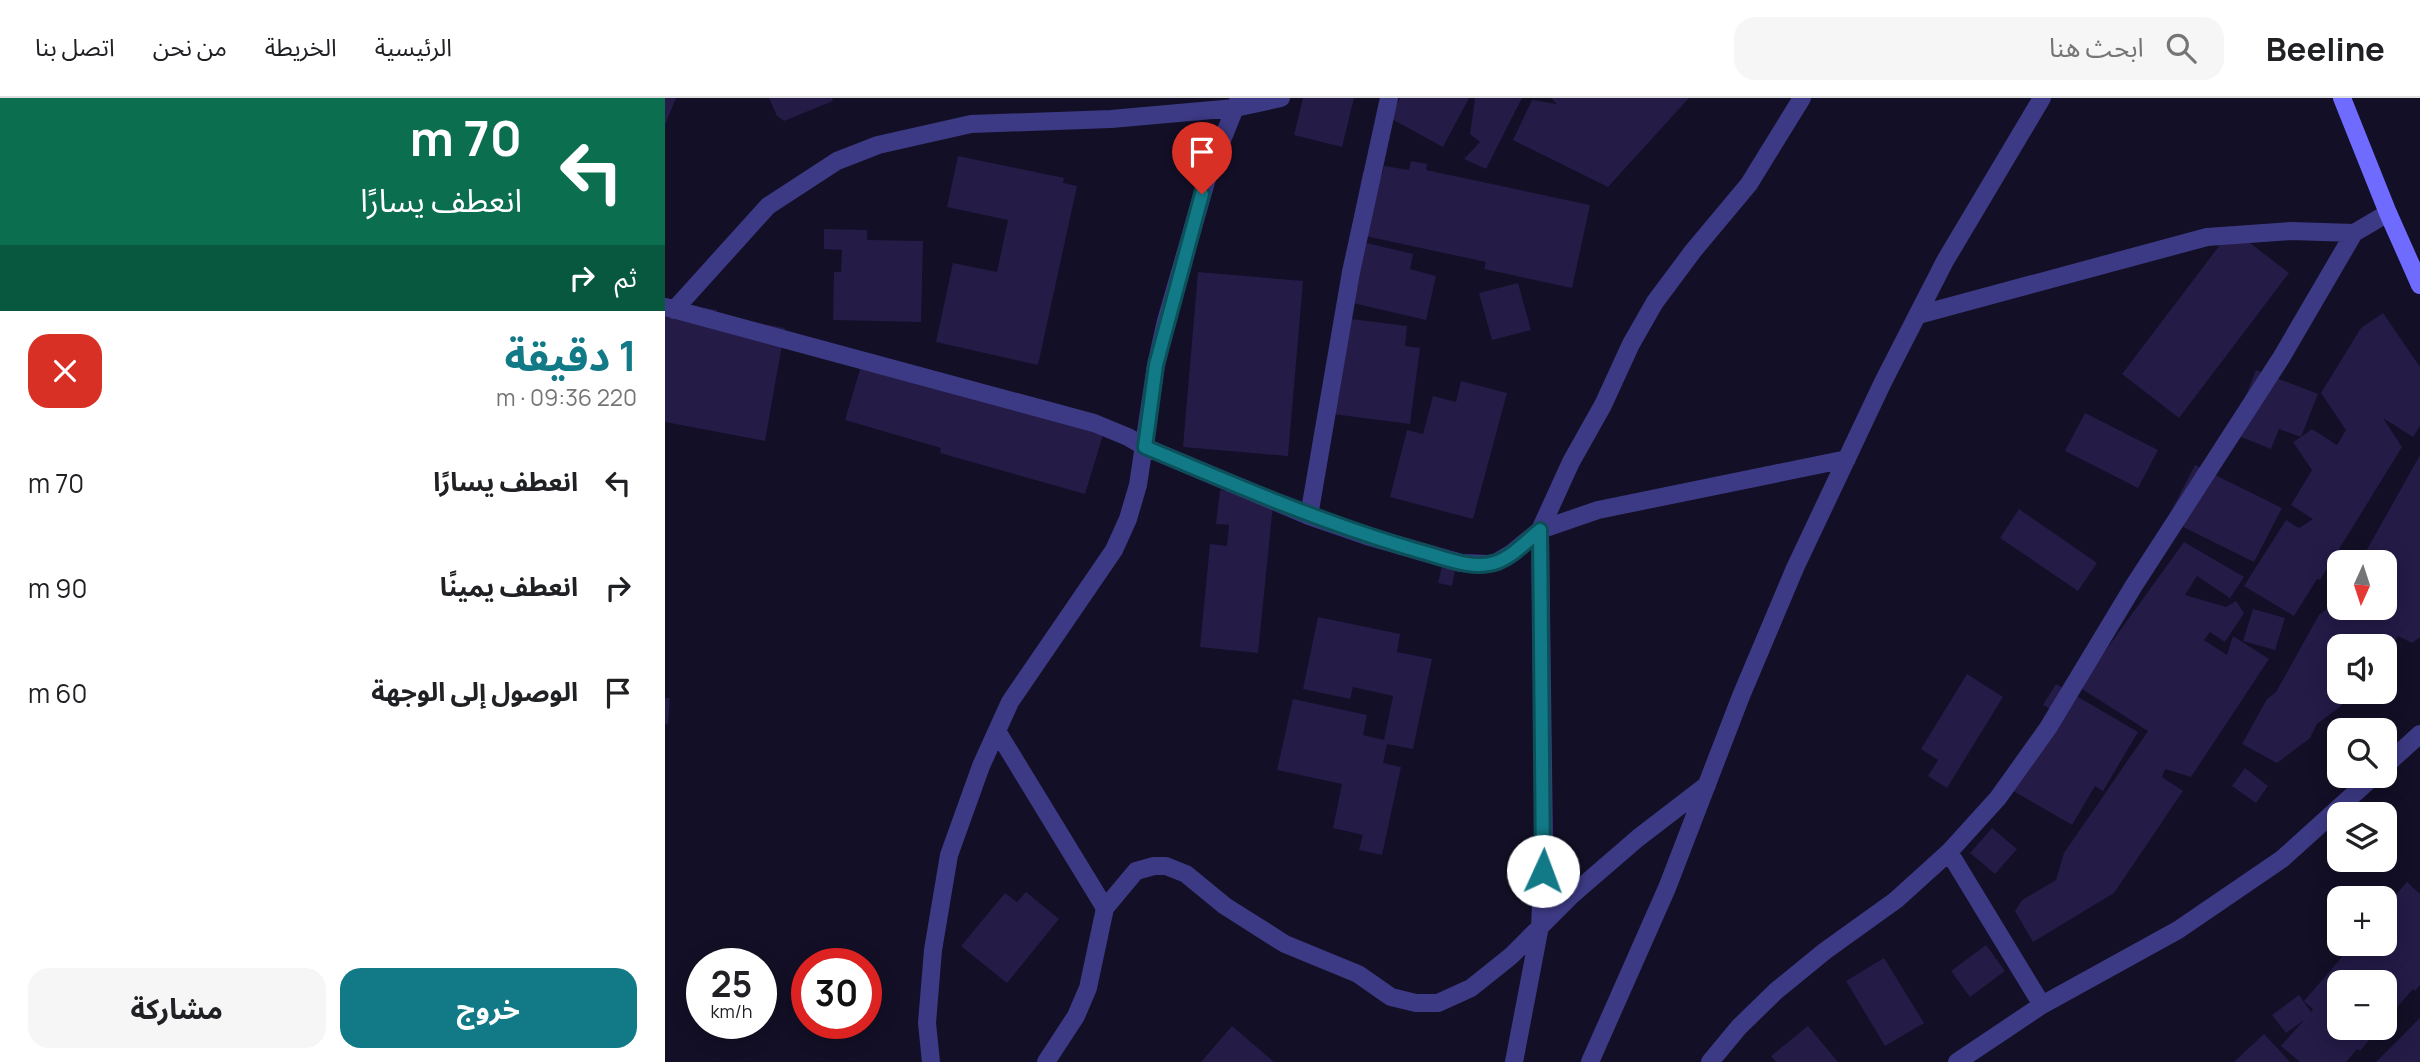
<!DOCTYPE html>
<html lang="ar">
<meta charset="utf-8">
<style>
:root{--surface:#fff;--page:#f6f6f6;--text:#202124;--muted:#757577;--line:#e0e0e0;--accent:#127987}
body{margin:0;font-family:Manrope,"Noto Sans Arabic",sans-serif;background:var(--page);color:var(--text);direction:rtl;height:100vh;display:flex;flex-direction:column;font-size:26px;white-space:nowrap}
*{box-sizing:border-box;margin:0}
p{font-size:23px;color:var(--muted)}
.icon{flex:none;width:38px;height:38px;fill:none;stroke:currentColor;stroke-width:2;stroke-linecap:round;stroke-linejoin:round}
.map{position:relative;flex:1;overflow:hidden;direction:ltr}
.panel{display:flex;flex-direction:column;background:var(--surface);width:665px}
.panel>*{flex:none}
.hud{background:#0b6e4f;color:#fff;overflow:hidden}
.needle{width:46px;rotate:183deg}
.controls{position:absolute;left:1662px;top:452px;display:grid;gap:14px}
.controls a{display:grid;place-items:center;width:70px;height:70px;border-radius:14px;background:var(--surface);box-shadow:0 4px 18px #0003;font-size:35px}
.speed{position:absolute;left:21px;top:850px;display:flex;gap:14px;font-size:35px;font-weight:700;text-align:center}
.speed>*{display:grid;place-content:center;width:91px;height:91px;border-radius:50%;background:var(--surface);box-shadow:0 4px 18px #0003;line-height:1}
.speed small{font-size:18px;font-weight:400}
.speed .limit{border:10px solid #d22;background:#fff;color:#111}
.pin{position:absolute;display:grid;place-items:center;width:60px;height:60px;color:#fff;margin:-72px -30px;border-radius:50% 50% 50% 0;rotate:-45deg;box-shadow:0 0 7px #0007}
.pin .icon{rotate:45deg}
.me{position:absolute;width:77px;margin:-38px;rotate:2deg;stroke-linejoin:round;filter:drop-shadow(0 0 5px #0008)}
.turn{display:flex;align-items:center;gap:24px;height:147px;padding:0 28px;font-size:32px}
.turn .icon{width:91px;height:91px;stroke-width:2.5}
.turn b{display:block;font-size:49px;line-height:60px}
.then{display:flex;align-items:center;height:66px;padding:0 28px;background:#0003;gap:14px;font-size:26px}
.round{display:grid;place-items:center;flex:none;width:74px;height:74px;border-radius:21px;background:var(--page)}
.summary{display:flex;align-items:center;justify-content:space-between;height:119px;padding:0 28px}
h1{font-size:42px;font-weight:700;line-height:52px;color:var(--accent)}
.button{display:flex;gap:14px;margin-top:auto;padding:14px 28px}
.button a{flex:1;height:80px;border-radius:21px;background:var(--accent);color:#fff;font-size:28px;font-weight:700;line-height:80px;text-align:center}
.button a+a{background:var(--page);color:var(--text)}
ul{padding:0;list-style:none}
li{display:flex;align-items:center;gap:21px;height:105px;padding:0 28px}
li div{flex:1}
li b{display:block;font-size:26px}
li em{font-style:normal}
header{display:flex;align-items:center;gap:42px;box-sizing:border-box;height:98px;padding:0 35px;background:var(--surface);border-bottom:2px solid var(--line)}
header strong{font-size:33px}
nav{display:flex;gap:38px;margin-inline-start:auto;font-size:24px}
.search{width:490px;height:63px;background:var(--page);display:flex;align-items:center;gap:18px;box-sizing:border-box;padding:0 24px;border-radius:21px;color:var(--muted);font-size:26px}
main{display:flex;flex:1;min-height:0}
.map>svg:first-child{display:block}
</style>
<header>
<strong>Beeline</strong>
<div class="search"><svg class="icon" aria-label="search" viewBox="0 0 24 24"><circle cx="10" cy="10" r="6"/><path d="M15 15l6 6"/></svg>ابحث هنا</div>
<nav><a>الرئيسية</a><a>الخريطة</a><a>من نحن</a><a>اتصل بنا</a></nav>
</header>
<main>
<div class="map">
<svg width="1755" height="964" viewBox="0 0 1755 964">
<rect width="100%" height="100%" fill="#130f26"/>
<!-- building -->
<path fill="#241b47" d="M0,0H11L0,27Z
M104,0H167L168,3L119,23L112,18Z
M638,0H689L677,49L629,37Z
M735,0H804L778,49L725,20Z
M810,0H857L821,71L799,61L815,44L805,36Z
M886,0H1024L943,89L848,42L867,2L892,6Z
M293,58L399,80L398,85L412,88L373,267L271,244L288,165L332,174L343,122L282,109Z
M746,63L762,66L761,72L925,107L907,190L819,171L821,164L686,135L698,73L717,77L719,68L744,72Z
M159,131L202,132V142L258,143L256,224L168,222L169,174H176L177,152L159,151Z
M1567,131L1624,175L1514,320L1457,276Z
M689,142L748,156L745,171L771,178L761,222L675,202Z
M533,174L638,183L623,358L518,349Z
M853,185L866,232L827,242L814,195Z
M0,203L52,212L51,217L120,230L100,343L0,324Z
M1718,215L1755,269V328L1748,339L1718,320L1737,349L1655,482L1652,481L1629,518L1579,488L1621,422L1634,430L1648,421L1626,407L1647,372L1628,344L1636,339L1614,331L1606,351L1566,335L1591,272L1653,296L1636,339L1647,331L1672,347L1681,332L1656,295L1696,230Z
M670,219L742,228L740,248L755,250L745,326L660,315Z
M199,258L441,327L420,396L275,355L276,350L180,322Z
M796,283L842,295L808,421L725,399L742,332L758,336L768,298L791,304Z
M1420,315L1493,352L1473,390L1400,353Z
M1755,357V539L1747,545L1733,538L1720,560V548H1675V593H1686L1676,608L1652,626L1645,640L1612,665L1577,646L1602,601L1611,594L1654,517L1675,501V509H1720V464H1695Z
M1530,367L1617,410L1589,464L1502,421Z
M555,392L609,397L593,555L535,549L545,446L562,448L564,427L551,426Z
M1354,411L1432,465L1413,493L1335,440Z
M1519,444L1579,479L1565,500L1532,478L1520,497L1561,509L1571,503L1579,515L1560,544L1545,534L1539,542L1562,557L1568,538L1604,561L1526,679L1500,671L1497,679L1518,693L1449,795L1368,844L1350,813L1357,802L1391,782L1399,755L1483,633L1414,589Z
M778,464L791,467L787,488L773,485Z
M1588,511L1620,520L1610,552L1578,543Z
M653,519L735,536L732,554L767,561L748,651L722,646L718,665L736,669L717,757L694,752L698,737L668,730L677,686L612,672L628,601L702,617L698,637L719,642L728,598L688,589L685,601L638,591Z
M1302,576L1338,599L1282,690L1263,678L1273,662L1256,651Z
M1391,586L1473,634L1438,693L1430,688L1407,727L1340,688L1385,611L1378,607Z
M0,600H5L3,627L0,626Z
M1580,670L1603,688L1591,705L1567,688Z
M1327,730L1352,751L1330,776L1305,755Z
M1742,784L1755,796V887L1750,893L1748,891L1720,923V884H1675V929H1715L1695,953L1692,951L1681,964H1635L1616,948L1639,922L1621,935L1607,917L1634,897L1646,914L1648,911L1639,903L1689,845H1720V809Z
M361,794L394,821L342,885L296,848L340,795L352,804Z
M1321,847L1340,873L1305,899L1286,873Z
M1219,860L1259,925L1220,948L1181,883Z
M1755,920V964H1711Z
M567,928L609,964H536Z
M1143,928L1173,964H1111L1106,958Z
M1599,936L1625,964H1569Z"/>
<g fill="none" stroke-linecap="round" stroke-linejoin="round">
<!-- street -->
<path stroke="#3d3a85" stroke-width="18" d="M0,209L429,325L463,339L480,349L644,418L702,438L796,465L823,466L832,464L847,455L875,432L933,412L1182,361
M9,212L103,108L172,63L213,47L306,26L446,21L570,10L574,1
M1253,217L1542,139L1626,133L1689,135L1723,115
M644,418L686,174L724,0
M332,633L440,810
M1720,668L1755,636
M1284,754L1377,907
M266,964L262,925L268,852L284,757L316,668L345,604L449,452L463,421L473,387L491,267L501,223L543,77L570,10L616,0
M381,964L411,918L423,890L440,810L471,773L489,768H501L521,776L560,808L620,846L693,876L726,899L751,905H773L806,890L846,858L907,797L973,740L1042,687
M849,964L875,828L879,745L875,432L906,364L938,307L966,246L990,204L1028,153L1084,86L1137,0
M925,964L1002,790L1076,598L1130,470L1218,284L1280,163L1377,0
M1045,964L1074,929L1111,893L1160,853L1231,802L1284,754L1333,700L1383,630L1468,489L1616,260L1689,135
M1292,964L1377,907L1513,832L1617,761L1710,677"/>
<!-- secondary -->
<path stroke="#6f6bff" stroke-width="18" d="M1677,0L1723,115L1755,187"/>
</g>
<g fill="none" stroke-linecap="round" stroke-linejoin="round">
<defs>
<path id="route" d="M537,96L491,267L480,349C570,387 660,426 754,453C777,459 808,473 832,464C848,458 862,443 875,432L878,773"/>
</defs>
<!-- route casing -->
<use href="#route" stroke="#0c4f58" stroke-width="18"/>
<!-- route -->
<use href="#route" stroke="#127987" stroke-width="12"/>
</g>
</svg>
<div class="controls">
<a><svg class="needle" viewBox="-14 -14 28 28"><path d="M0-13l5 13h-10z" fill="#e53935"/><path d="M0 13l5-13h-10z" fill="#757577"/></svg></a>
<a><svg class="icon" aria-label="sound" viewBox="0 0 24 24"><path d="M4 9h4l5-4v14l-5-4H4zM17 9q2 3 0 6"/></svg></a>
<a><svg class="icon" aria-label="search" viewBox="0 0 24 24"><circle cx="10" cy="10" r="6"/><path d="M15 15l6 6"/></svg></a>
<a><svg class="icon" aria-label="layers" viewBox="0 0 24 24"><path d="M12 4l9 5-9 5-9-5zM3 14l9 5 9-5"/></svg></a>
<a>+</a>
<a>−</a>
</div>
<div class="speed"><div>25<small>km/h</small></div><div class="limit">30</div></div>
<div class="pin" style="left:537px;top:96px;background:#d93025"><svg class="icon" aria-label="arrive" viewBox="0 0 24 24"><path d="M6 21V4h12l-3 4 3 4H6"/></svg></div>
<svg class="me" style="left:878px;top:773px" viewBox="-20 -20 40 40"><circle r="19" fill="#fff"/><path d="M0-13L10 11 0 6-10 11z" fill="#127987"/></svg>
</div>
<section class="panel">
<div class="hud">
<div class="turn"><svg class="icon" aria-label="left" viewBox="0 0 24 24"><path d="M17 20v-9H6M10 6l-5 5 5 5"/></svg><div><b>70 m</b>انعطف يسارًا</div></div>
<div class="then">ثم<svg class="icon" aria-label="right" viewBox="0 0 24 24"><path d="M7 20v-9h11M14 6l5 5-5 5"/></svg></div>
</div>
<div class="summary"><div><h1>1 دقيقة</h1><p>220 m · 09:36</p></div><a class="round" style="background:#d93025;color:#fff"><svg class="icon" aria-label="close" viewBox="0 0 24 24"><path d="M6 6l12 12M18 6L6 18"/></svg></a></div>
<ul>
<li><svg class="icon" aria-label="left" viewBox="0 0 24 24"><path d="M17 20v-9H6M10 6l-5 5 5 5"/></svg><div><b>انعطف يسارًا</b></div><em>70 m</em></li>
<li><svg class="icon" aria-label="right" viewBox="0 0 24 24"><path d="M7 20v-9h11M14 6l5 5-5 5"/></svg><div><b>انعطف يمينًا</b></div><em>90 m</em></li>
<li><svg class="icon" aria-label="arrive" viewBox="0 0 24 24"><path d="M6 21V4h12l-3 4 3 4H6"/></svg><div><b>الوصول إلى الوجهة</b></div><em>60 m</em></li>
</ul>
<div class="button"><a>خروج</a><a>مشاركة</a></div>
</section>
</main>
